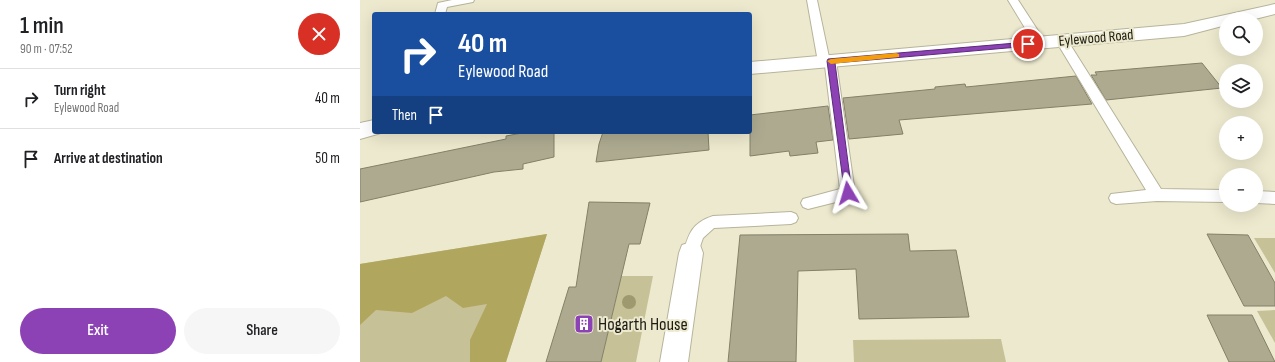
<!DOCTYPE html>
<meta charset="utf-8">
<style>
:root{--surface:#fff;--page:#f6f6f6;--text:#202124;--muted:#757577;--line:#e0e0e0;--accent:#8c42b4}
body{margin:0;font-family:"Sofia Sans Condensed",sans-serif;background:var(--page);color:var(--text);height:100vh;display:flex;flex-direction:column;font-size:15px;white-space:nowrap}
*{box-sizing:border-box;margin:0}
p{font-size:13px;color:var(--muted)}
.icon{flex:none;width:22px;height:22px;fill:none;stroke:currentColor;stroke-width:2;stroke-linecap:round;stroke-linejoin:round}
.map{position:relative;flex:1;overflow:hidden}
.sheet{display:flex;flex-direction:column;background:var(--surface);width:360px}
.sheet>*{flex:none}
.banner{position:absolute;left:12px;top:12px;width:380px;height:122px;border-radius:4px;box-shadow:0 4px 16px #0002;background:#1a4fa0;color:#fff;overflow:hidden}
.buttons{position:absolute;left:859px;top:12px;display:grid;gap:8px}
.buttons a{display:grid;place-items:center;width:44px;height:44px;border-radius:50%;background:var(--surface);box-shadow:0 4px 16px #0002;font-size:20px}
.pin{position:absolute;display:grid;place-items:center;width:34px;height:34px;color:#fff;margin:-17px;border:2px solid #fff;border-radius:50%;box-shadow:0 1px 4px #0007}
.me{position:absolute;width:44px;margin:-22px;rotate:353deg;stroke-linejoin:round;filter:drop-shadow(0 0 3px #0008)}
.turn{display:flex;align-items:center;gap:14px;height:84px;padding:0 20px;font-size:18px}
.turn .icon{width:52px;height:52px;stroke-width:2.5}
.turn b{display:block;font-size:28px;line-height:34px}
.then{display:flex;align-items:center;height:38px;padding:0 20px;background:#0003;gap:8px;font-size:15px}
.round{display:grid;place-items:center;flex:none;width:42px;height:42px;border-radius:21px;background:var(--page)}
.head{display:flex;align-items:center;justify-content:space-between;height:68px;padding:0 20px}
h1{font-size:24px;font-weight:600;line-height:30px}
.primary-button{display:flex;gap:8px;margin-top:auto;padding:8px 20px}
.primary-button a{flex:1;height:46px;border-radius:24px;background:var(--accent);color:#fff;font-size:16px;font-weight:600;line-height:46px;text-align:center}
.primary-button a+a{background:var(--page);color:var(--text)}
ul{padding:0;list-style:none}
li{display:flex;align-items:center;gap:12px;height:60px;padding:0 20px;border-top:1px solid var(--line)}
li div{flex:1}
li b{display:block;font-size:15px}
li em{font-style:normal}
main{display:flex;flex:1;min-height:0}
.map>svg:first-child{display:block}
</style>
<main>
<section class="sheet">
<div class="head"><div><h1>1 min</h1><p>90 m · 07:52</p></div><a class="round" style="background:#d93025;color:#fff"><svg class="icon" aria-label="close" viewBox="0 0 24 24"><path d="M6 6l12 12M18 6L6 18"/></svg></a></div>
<ul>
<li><svg class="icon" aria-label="right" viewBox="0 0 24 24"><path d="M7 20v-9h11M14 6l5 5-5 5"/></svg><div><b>Turn right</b><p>Eylewood Road</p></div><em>40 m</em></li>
<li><svg class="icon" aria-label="arrive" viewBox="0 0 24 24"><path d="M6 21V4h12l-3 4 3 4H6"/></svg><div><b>Arrive at destination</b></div><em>50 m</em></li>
</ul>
<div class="primary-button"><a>Exit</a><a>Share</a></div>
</section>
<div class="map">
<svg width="915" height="362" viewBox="0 0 915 362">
<rect width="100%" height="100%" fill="#ece9ce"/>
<!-- green -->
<path fill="#c7c197" d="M187,234L146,362H0V264Z
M894,238H915V273Z
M256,276H293L276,362H241L259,287Z
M915,310V343L897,311Z
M641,339L646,362H494L493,340Z"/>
<!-- forest -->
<path fill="#b0a65e" d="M187,234L146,362H110V340L127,304L103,308L86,296L52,313L16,310L0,325V264Z"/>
<!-- building -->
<path fill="#adaa90" stroke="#838068" d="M842,63L862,88L746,100L731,75H737L735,72Z
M716,76L732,104L539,120L543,134L489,139L483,98L575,89V87L605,84L606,87Z
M468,106L473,140L456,142L458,153L430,156L429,151L390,156V115Z
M167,132H194V157L163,164V169L134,172L0,202V169L146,139V136Z
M243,132H348L349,150L236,162L239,144Z
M229,202L290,203L280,244H269L241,362H186L209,287H216Z
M548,234L550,251L596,250L609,317L499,319L496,269L438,271L436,362H368L380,235Z
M847,234L888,235L915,283V306H884Z
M847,315H892L915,362H869Z"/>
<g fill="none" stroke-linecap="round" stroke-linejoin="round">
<defs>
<path id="lane" d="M92,0H114L113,2L87,7L85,14H75L78,3Z
M447,0H457L469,57L474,58L476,61L495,193L493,197L488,199L448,209L443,207L441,203L443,199L480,189L465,66L460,65L458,62Z
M648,0H658L686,43L684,46H676Z
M702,37L706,38L801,189L866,190V202L797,201L756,204L751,202L749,198L751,194L786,190L696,41L698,38Z
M896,191L915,192V204L896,203Z
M431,212L436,214L438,218L436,222L431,224L354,228L343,238L336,258L331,260L326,258L323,253C329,233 332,223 353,216Z"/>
<path id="street" d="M915,4V14L895,19H866V25L824,36L390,74V62L824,24Z
M14,120V132H22L21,133L0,139V123Z
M331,242L340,245L343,253L328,362H300L319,253L322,245Z"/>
</defs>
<!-- lane casing -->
<use href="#lane" stroke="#b7b49b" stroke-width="2"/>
<!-- street casing -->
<use href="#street" stroke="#b7b49b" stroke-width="2"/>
<!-- lane -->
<use href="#lane" fill="#fff" fill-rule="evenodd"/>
<!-- street -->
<use href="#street" fill="#fff" fill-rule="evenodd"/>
</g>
<!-- trees -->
<circle fill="#9e996f" cx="269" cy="302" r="7"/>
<!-- route -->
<path fill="#8c42b4" stroke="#5b2b75" d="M668,42H670V46L475,63L492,193L491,196H485L467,61L468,59Z"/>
<!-- slow -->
<path fill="#f59e0b" d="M536,53L539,54V57L471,64L467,61L471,59Z"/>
<!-- icons -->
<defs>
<symbol id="building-square" viewBox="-11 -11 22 22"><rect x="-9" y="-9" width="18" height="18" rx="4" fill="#8c42b4" stroke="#ece9ce"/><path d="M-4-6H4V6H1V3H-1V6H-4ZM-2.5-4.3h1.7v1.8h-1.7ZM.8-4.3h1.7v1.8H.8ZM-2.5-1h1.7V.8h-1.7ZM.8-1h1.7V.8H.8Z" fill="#fff"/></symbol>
</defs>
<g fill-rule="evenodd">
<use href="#building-square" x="213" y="313" width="22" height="22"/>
</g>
<g text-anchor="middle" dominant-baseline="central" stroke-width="4" stroke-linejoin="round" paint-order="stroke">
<!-- street labels -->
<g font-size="15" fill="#1d1b12" stroke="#ece9ce">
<text transform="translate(736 38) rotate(-5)">Eylewood Road</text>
</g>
<!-- near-poi labels -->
<g font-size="18" fill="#1d1b12" stroke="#ece9ce" text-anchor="start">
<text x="238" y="324">Hogarth House</text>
</g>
</g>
</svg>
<div class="buttons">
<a><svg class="icon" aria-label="search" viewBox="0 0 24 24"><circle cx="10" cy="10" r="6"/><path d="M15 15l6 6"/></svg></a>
<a><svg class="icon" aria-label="layers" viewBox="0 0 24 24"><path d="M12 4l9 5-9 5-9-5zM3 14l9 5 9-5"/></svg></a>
<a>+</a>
<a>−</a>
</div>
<div class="pin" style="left:668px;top:44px;background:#d93025"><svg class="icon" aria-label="arrive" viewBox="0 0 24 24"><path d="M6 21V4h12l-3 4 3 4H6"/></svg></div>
<svg class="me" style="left:488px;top:193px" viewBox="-20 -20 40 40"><path d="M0-17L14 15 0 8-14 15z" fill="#8c42b4" stroke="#fff" stroke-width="4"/></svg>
<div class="banner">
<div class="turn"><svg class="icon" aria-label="right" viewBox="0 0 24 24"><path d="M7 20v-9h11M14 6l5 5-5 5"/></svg><div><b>40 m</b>Eylewood Road</div></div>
<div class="then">Then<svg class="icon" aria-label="arrive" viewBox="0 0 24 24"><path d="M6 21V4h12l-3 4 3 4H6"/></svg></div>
</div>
</div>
</main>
